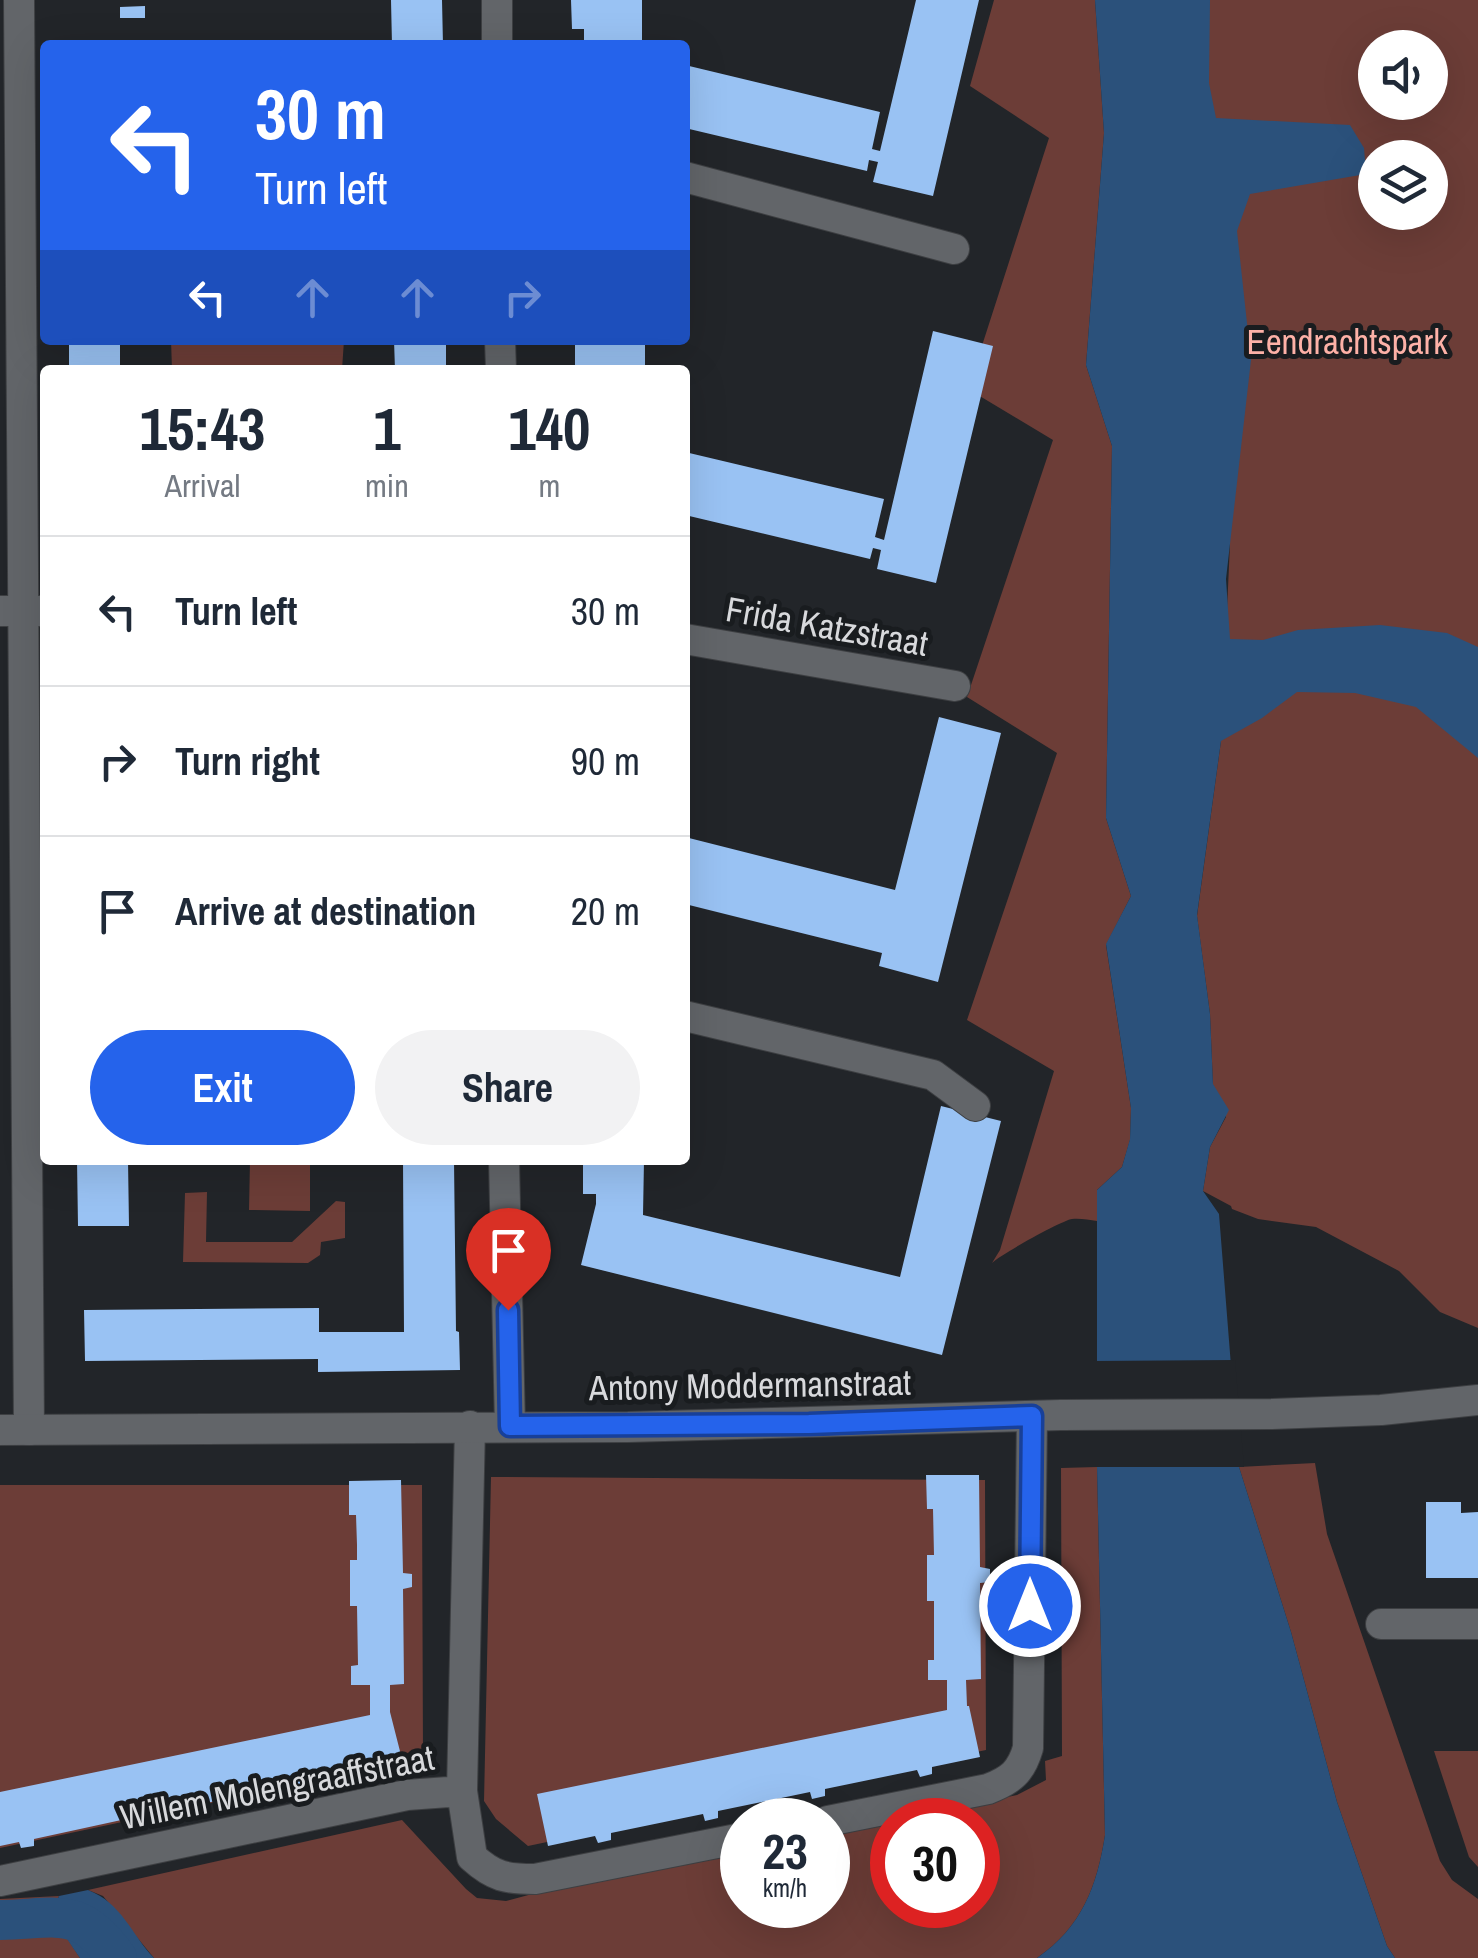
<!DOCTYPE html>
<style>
:root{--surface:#fff;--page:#f2f2f3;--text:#1f2937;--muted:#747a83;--line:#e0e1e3;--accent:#2563eb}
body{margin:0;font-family:"Archivo Narrow",sans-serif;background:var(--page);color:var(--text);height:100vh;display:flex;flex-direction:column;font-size:38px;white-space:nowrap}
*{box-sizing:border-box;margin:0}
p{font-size:32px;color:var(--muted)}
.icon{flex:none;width:55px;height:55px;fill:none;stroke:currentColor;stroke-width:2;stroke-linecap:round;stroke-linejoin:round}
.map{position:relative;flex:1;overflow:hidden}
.side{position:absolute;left:40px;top:365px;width:650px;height:800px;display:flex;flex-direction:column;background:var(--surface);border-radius:10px;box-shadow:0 10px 40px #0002}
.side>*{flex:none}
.hud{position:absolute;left:40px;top:40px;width:650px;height:305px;border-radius:10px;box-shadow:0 10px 40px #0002;background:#2563eb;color:#fff;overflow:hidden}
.controls{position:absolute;left:1358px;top:30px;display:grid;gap:20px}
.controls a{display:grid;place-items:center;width:90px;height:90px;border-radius:50%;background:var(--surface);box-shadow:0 10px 40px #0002;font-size:50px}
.speed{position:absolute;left:720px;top:1798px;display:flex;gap:20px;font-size:50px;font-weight:700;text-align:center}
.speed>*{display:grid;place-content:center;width:130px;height:130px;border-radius:50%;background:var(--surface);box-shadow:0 10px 40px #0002;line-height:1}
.speed small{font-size:25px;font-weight:400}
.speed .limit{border:15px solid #d22;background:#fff;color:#111}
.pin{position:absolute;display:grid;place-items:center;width:85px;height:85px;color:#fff;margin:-102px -42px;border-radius:50% 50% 50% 0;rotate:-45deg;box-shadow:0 0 10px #0007}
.pin .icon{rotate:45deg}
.me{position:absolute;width:110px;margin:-55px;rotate:0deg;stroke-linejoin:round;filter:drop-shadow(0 0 8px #0008)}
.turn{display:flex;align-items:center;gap:35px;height:210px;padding:0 50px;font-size:45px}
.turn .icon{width:130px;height:130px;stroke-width:2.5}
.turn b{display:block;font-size:70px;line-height:85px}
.lanes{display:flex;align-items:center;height:95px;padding:0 50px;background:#0003;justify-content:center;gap:50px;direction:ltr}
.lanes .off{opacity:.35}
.eta{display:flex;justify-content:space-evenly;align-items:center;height:170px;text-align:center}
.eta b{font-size:60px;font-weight:700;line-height:70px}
.cta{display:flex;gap:20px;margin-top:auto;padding:20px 50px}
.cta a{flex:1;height:115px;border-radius:60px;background:var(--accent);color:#fff;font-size:40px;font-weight:700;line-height:115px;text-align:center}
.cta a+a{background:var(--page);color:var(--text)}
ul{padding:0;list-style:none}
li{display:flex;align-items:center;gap:30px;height:150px;padding:0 50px;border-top:2px solid var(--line)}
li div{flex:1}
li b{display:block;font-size:38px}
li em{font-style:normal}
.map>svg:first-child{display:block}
</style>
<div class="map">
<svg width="1478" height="1958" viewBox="0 0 1478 1958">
<rect width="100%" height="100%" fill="#222529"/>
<!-- green -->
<path fill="#6c3d37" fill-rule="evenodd" d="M994,0H1095L1104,133L1086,365L1112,446L1106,818L1131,896L1106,945L1131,1108L1130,1140L1122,1167L1097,1190V1221C1089,1220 1080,1218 1072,1219C1063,1220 1001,1254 992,1263L1000,1250L1054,1071L967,1020L1057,753L967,697L1053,440L968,389L1049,138L970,86Z
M1192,0H1478V1328L1440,1312L1399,1271L1316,1227L1258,1219L1232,1209L1231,1206L1203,1191L1210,1147L1226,1117L1213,1085L1210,1014L1197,916L1221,741L1230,544ZM1375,48H1430V102H1375ZM1375,158H1430V212H1375Z
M171,340H344L342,370H172Z
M250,1160H310V1211L249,1210Z
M207,1192L206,1242H292L336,1201L345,1202V1238L321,1242L320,1255L308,1263L183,1262L185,1193Z
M1315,1463L1327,1534L1440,1861L1452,1880L1478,1899V1958H1395L1387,1946L1337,1802L1291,1632L1239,1467Z
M1097,1467L1105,1835C1097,1886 1082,1927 1037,1958H154L103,1896L88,1890L402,1820L466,1889L477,1898L506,1901L547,1890L742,1852V1905H828V1835L892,1822V1905H978V1820H900L1017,1795L1046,1780L1045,1761L1062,1756L1061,1468Z
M491,1477L985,1480L986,1750L528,1846L496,1819L484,1801Z
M0,1485H422L423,1758L0,1848Z
M1434,1751H1478V1867L1469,1857Z
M59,1896L55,1904L65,1935L80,1958H0V1899Z"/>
<!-- water -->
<path fill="#2b517b" d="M1095,0H1210L1209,83L1216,118L1350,125L1364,148L1366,174L1250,194L1237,231L1251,360L1226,579L1230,639L1263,640L1298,630L1380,625L1447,633L1478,647V758L1416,707L1355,693L1297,692L1262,718L1221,741L1197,915L1210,1014L1213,1084L1229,1110L1210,1147L1203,1191L1219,1214L1239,1467L1291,1632L1337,1802L1387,1946L1395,1958H1037C1082,1927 1097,1886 1105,1835L1097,1467V1190L1122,1167L1130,1139L1131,1108L1106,944L1131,896L1106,818L1112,446L1086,365L1104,133Z
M88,1890C122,1903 131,1934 154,1958H80C69,1941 48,1917 59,1896Z"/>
<!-- pier -->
<path fill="#222529" d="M1235,1360L1244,1467H1092V1361Z"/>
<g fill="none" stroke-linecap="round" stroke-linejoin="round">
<!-- canal -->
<path stroke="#2b517b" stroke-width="40" d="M0,1920C59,1919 79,1905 117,1958"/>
</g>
<!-- building -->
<path fill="#99c2f3" d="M391,0H442L443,45H392Z
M571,0H642V45H584V29H572Z
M916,0H979L933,196L873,182L878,162L869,160L867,171L685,128V65L880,112L872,149L880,151Z
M145,6V18H120V7Z
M933,331L993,346L936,583L877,569L881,550L873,548L870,559L685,515V452L884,499L875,537L884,540Z
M69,340H120V370H69Z
M394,340H446V370H395Z
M575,340H645V370H575Z
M939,717L1001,733L938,982L879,966L882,953L685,904V837L895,890Z
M941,1106L1001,1121L942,1355L581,1265L596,1204V1194H583V1160H644L643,1215L900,1277Z
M77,1160H128L129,1226H78Z
M403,1160H454L456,1331L459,1332L460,1370L318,1372V1359L85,1361L84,1310L319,1308V1332H404Z
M926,1475H979L980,1567L990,1569V1582L980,1583L981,1679L966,1680L967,1706H969L980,1757L932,1767V1774L920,1777L917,1770L825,1789V1796L812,1799L810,1792L718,1811V1818L705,1821L703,1814L611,1833V1840L598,1843L595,1836L548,1846L537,1794L947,1710V1680H928V1660H934V1601H927V1555H934L933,1509H927Z
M401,1480L403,1573L412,1574V1587L403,1589L404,1684L390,1685V1712L403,1763L356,1772V1779L343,1782L341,1775L248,1795L249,1802L235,1805L234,1797L142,1817L141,1824L129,1827L126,1819L34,1839V1846L21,1848L19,1842L0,1846V1792L370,1715V1685H351V1666L358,1665L357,1606H350V1560H357V1545L356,1515H349V1481Z
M1426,1502H1461V1513L1478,1512V1578H1426Z"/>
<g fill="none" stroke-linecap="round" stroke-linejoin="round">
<defs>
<path id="minor" d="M19,0L29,1430
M685,177L954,249
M0,611H45
M685,639L955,686
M685,1016L933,1075L975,1106
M1381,1624H1478
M462,1791L470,1426
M828,1821L988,1789C1011,1780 1021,1772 1028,1748L1032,1416
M0,1881L407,1795L462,1791L472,1857C494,1877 506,1879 535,1879L742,1838"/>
<path id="tertiary" d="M497,0V45
M500,340L501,370
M504,1160L510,1426
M0,1430L628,1427L1061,1415L1272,1414L1381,1410L1478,1400"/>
</defs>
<!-- minor casing -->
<use href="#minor" stroke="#3d3f42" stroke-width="32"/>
<!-- tertiary casing -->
<use href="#tertiary" stroke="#3d3f42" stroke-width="32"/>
<!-- minor -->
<use href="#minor" stroke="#626569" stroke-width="30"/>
<!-- tertiary -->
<use href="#tertiary" stroke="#626569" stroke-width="30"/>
</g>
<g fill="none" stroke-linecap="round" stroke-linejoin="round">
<defs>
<path id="route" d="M508,1310L510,1426L809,1424L1032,1416L1030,1606"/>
</defs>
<!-- route casing -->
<use href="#route" stroke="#184099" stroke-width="25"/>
<!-- route -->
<use href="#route" stroke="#2563eb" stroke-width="18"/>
</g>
<g text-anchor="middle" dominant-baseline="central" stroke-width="10" stroke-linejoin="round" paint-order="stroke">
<!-- park labels -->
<g font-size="35" fill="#fdb1a7" stroke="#191c1f">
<text x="1347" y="341">Eendrachtspark</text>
</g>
<!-- street labels -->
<g font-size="35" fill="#d8d9dc" stroke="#191c1f">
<text transform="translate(827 626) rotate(10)">Frida Katzstraat</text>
<text transform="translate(750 1385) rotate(-1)">Antony Moddermanstraat</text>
<text transform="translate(277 1787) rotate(-11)">Willem Molengraaffstraat</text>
</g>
</g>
</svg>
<div class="controls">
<a><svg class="icon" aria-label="sound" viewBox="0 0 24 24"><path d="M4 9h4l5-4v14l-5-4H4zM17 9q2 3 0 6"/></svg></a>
<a><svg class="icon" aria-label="layers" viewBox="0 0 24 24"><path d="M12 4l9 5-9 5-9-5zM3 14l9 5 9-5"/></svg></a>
</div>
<div class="speed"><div>23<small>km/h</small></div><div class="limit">30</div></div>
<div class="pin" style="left:508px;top:1310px;background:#d93025"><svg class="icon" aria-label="arrive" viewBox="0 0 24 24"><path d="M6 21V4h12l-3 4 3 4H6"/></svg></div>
<svg class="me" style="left:1030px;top:1606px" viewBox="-20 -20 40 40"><circle r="17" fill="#2563eb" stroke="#fff" stroke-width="3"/><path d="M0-11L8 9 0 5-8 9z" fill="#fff"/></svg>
<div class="hud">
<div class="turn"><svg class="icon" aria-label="left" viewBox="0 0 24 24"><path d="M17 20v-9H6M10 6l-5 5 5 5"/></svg><div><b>30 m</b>Turn left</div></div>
<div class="lanes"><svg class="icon" aria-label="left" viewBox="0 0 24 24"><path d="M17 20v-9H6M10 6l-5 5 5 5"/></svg><svg class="icon off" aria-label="ahead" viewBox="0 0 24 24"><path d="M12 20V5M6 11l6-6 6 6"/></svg><svg class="icon off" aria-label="ahead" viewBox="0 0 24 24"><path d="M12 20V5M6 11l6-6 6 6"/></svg><svg class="icon off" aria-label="right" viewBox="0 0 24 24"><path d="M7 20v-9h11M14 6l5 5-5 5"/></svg></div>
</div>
<section class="side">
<div class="eta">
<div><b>15:43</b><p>Arrival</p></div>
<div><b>1</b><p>min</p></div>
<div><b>140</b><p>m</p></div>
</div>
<ul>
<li><svg class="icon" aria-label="left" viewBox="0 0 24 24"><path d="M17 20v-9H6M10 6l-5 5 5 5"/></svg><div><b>Turn left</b></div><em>30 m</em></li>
<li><svg class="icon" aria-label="right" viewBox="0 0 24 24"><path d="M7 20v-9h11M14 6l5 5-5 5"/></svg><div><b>Turn right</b></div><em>90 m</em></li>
<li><svg class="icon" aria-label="arrive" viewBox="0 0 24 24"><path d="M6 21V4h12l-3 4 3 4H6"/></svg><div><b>Arrive at destination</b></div><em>20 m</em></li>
</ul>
<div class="cta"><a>Exit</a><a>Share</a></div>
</section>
</div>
